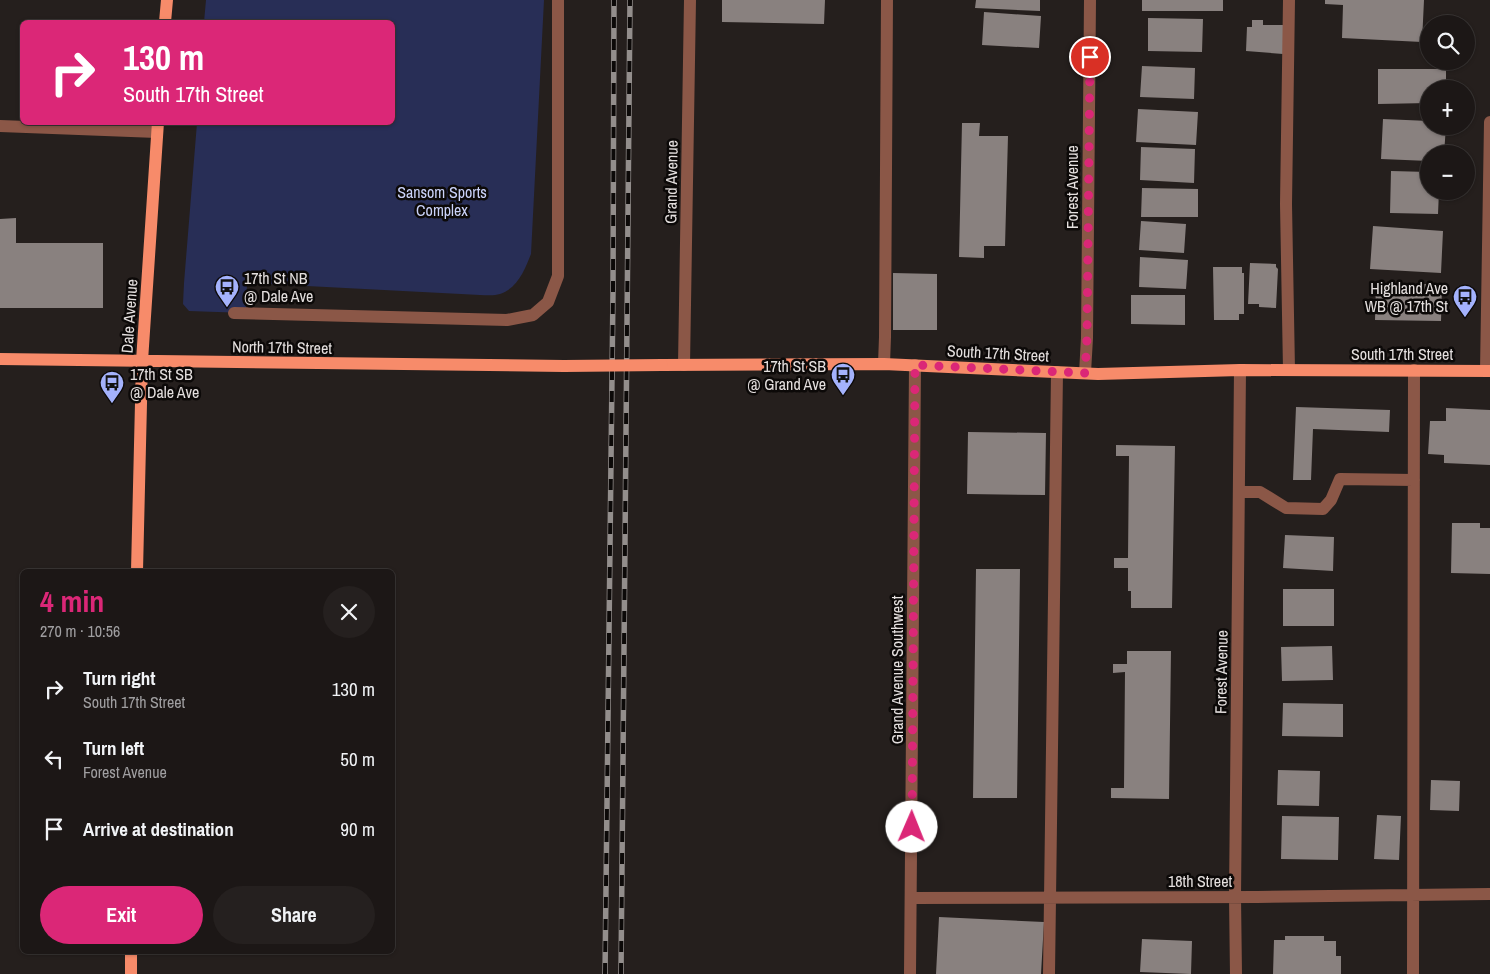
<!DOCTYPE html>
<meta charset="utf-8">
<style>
:root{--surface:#1c1716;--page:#25201f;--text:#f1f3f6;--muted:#a09fa1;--line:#3a3635;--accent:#db2777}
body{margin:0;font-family:"Archivo Narrow",sans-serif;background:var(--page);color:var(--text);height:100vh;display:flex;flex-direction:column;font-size:19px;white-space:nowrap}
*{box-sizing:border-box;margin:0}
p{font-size:16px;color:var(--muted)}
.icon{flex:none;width:28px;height:28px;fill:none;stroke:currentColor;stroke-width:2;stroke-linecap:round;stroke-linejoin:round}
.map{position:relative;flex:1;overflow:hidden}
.side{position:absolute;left:20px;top:569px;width:375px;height:385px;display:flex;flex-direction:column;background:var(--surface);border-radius:8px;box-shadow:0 1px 4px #0004,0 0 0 1px var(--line)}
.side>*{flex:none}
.hud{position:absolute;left:20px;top:20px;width:375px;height:105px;border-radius:8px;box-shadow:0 1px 4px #0004,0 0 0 1px var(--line);background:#db2777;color:#fff;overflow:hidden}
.fabs{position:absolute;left:1420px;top:15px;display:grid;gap:10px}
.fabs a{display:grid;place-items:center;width:55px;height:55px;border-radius:50%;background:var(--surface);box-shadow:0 1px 4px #0004,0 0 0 1px var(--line);font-size:25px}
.pin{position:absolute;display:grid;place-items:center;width:42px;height:42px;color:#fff;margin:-21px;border:2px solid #fff;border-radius:50%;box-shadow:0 1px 5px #0007}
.me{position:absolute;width:55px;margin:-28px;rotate:1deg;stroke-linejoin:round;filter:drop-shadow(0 0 4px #0008)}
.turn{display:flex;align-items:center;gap:18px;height:105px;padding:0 20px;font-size:22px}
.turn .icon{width:65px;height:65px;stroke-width:2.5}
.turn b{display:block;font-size:35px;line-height:42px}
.round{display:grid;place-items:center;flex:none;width:52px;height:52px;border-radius:26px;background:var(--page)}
.summary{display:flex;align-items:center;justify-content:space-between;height:85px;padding:0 20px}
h1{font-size:30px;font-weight:700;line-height:38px;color:var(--accent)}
.primary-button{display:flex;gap:10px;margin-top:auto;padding:10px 20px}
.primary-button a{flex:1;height:58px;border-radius:30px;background:var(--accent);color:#fff;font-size:20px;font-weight:700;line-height:58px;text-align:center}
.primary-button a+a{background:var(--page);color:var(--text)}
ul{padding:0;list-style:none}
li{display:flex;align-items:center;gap:15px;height:70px;padding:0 20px}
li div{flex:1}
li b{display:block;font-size:19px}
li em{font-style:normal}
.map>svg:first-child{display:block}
</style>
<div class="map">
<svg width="1490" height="974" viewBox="0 0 1490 974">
<rect width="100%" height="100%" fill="#251f1d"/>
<!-- green -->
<path fill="#282e56" d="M206,0H544L531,254C525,269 518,288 500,294C494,296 486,295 480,295L247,283L246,313L189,311L183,304L184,283L197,123L392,122V22H204Z"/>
<!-- building -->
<path fill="#89817f" d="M722,0H825L824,24L722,22Z
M976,0H1040V11L975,8Z
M1142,0H1223V11H1142Z
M1325,0H1424L1422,42L1342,38L1343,5L1325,4Z
M984,12L1041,16L1039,48L982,45Z
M1148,18L1203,19L1202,52L1148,51Z
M1252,20H1263V25H1284L1283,54L1246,51L1247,27H1252Z
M1142,66L1195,68L1194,99L1140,97Z
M1378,69H1446V89H1429V103L1378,104Z
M1138,109L1198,112L1196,145L1136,142Z
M1383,119L1429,121V126H1446L1444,154H1429V161L1381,159Z
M962,123H980L979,136H1008L1005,246H984V258L959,257Z
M1141,147L1195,149L1194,183L1140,180Z
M1391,171L1429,172V191H1439L1438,214L1390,213Z
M1142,188L1198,189V217H1141Z
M16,218V243H103V308H0V219Z
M1141,221L1186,224L1184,253L1139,250Z
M1373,226L1443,231L1441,273L1370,269Z
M1140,257L1188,260L1186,289L1139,287Z
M1250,263L1276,264V267L1278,269L1276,308L1259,307V304H1248Z
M1213,267H1242V273H1244V314H1239V320H1214Z
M893,273L937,274V330H893Z
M1376,284H1442L1441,321L1375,320Z
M1131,295H1185V325L1131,324Z
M1296,407L1390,410L1389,432L1313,429L1311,480H1293Z
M1446,408L1490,410V465L1444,463V455L1428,454L1430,421H1446Z
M968,432L1046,433L1045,495L967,494Z
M1116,445L1175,446L1172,608H1131V591H1128V568H1114V558H1128L1129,456H1116Z
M1452,523H1480V528H1490V574L1451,573Z
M1285,535L1334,537L1333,571L1283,568Z
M976,569H1020L1017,798H973Z
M1283,589H1334V626H1283Z
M1332,646L1333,680L1282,681L1281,647Z
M1127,651H1171L1169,799L1111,798V788H1124L1125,672L1113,673V664H1127Z
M1283,703L1343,704V737L1282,736Z
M1278,770L1320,771L1319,806L1277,805Z
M1431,780L1460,781L1459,811L1430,810Z
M1377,815L1401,816L1399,860L1374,859Z
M1282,816L1339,817L1338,860L1281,859Z
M939,917L1044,922L1041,974H936Z
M1285,936H1324V941H1336V956H1341V974H1273L1274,940H1285Z
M1142,939L1192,941L1191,974L1140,972Z"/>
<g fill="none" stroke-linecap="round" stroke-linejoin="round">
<!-- minor -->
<path stroke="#8b5747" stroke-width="12" d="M0,126L157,132
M234,313L507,320L533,315L548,302L558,276V0
M884,364L885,337L887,0
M684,365L690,0
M1289,370L1286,204L1289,0
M1486,371L1490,122
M1085,373L1087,338L1090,0
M1239,492H1260L1286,508L1323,509L1331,500L1340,479L1414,480
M911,898L1257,897L1490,894
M910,974L915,365
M1049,974L1057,372
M1236,974L1235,897L1240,370
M1413,974L1414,370"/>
<!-- major -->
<path stroke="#f78b6a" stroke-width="12" d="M165,22L167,0
M0,359L564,366
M662,365L884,364L1098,374L1240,370L1490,371
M137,571L142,361L158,122
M131,974V951"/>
<defs>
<path id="rail" d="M605,974L613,291L614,0
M621,974L630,0"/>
</defs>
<!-- rail casing -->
<use href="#rail" stroke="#938e8c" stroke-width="5.5"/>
<!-- rail -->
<use href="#rail" stroke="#0c0908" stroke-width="4" stroke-dasharray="11" stroke-linecap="butt"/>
<!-- major-bridge -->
<path stroke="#f78b6a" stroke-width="12" d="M564,366L662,365"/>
</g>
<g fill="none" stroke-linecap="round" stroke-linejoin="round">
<!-- route -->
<path stroke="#db2777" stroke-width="9" stroke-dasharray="0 16.2" d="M912,827L915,365L1085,373L1087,338L1090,57"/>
</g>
<!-- icons -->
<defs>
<symbol id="bus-pin" viewBox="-11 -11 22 30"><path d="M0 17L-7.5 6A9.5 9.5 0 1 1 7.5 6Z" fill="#a4b2fc" stroke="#0c0908"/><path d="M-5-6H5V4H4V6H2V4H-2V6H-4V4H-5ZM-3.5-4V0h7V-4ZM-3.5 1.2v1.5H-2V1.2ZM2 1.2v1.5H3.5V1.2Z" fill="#111"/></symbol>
</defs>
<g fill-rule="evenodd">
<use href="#bus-pin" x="213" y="273" width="28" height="38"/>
<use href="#bus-pin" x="1451" y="283" width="28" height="38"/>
<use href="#bus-pin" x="829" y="361" width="28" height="38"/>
<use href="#bus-pin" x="98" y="369" width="28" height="38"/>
</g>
<g text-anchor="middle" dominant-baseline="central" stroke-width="5" stroke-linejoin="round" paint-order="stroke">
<!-- street labels -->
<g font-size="16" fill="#e4dfde" stroke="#0c0908">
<text transform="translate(671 182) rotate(-89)">Grand Avenue</text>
<text transform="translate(1072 187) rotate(-90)">Forest Avenue</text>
<text transform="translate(129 316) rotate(-86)">Dale Avenue</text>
<text transform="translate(282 347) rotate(1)">North 17th Street</text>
<text transform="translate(998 353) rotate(3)">South 17th Street</text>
<text x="1402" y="354">South 17th Street</text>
<text transform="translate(897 670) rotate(-90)">Grand Avenue Southwest</text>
<text transform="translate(1221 672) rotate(-89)">Forest Avenue</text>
<text x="1200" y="881">18th Street</text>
</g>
<!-- park labels -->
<g font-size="16" fill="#cad2f9" stroke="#0c0908">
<text x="442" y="192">Sansom Sports<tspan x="442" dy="18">Complex</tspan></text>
</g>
<!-- poi labels -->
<g font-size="16" fill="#e4dfde" stroke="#0c0908" text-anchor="start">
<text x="244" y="278">17th St NB<tspan x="244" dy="18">@ Dale Ave</tspan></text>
<text x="1448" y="288" text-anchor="end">Highland Ave<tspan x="1448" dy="18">WB @ 17th St</tspan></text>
<text x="826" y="366" text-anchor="end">17th St SB<tspan x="826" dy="18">@ Grand Ave</tspan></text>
<text x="130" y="374">17th St SB<tspan x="130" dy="18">@ Dale Ave</tspan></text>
</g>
</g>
</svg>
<div class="fabs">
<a><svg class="icon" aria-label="search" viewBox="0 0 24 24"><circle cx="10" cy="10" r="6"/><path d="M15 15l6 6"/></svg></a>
<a>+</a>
<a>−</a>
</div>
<div class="pin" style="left:1090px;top:57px;background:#d93025"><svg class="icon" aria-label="arrive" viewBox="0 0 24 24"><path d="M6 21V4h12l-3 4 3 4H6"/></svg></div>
<svg class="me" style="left:912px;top:827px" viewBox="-20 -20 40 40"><circle r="19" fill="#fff"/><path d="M0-13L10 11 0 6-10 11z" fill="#db2777"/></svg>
<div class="hud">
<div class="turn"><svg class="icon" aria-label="right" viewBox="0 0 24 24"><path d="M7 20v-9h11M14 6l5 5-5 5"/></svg><div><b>130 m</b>South 17th Street</div></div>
</div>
<section class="side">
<div class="summary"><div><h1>4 min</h1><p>270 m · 10:56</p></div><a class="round"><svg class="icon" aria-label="close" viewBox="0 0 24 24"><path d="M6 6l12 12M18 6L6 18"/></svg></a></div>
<ul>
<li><svg class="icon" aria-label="right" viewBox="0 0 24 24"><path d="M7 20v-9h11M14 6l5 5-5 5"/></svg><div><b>Turn right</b><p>South 17th Street</p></div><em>130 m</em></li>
<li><svg class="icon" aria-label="left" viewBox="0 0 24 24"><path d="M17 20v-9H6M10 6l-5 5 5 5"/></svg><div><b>Turn left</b><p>Forest Avenue</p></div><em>50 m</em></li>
<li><svg class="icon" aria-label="arrive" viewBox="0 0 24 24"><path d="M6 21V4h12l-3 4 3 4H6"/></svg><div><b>Arrive at destination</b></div><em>90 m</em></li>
</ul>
<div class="primary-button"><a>Exit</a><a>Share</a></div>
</section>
</div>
